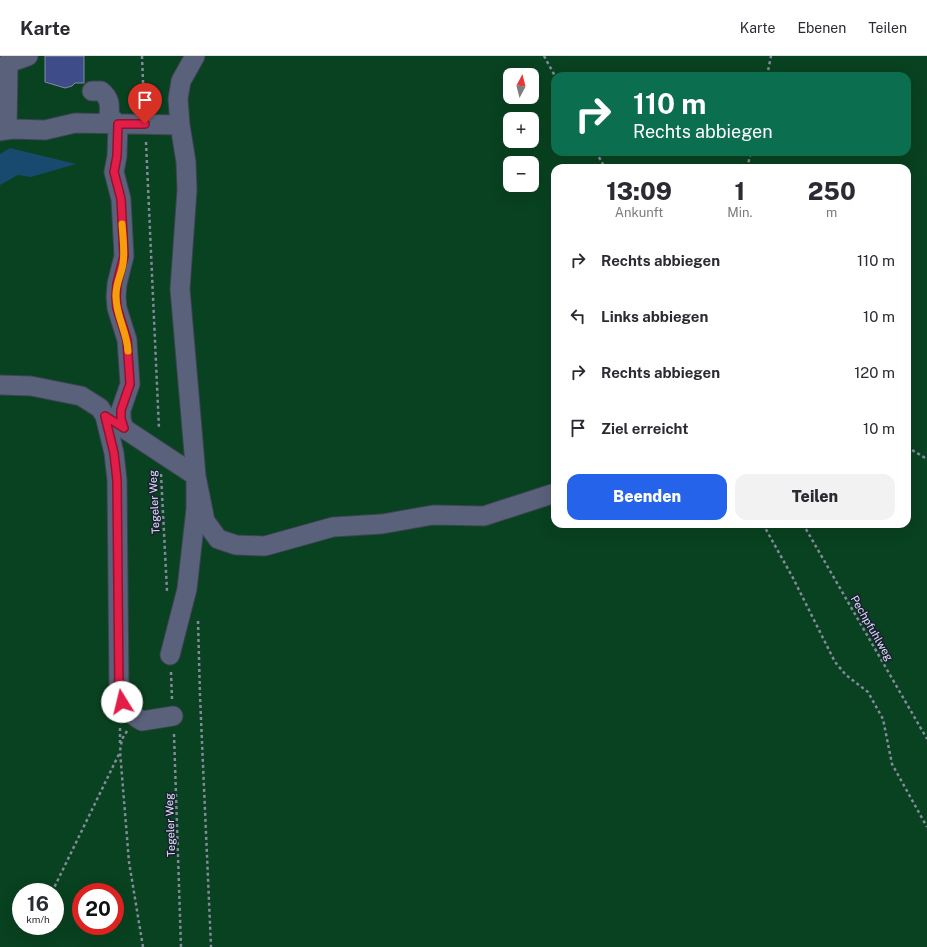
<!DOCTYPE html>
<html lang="de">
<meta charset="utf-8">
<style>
:root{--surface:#fff;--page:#f2f2f3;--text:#2b2b33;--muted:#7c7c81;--line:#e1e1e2;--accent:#2563eb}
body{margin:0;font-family:"Public Sans",sans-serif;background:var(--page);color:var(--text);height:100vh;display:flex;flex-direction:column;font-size:15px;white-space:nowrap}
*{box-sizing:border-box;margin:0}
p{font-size:13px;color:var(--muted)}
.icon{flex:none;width:22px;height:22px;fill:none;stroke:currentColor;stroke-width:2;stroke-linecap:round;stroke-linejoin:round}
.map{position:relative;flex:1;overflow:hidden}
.panel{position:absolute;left:551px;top:108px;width:360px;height:364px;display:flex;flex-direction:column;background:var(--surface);border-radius:12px;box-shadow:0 4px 16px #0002}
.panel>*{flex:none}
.banner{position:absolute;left:551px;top:16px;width:360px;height:84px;border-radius:12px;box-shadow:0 4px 16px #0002;background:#0b6e4f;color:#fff;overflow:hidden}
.needle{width:26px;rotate:7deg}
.buttons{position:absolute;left:503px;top:12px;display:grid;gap:8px}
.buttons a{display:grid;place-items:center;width:36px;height:36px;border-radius:8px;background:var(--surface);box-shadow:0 4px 16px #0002;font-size:20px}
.speed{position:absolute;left:12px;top:827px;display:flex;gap:8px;font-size:20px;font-weight:700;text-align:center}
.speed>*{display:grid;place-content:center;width:52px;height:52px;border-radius:50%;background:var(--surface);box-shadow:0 4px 16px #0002;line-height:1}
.speed small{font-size:10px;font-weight:400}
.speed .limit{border:6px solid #d22;background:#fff;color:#111}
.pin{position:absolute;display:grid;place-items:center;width:34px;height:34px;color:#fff;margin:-41px -17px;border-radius:50% 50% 50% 0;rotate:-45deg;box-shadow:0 0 4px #0007}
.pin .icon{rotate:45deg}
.me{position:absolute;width:44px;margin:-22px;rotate:351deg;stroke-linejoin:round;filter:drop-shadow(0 0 3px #0008)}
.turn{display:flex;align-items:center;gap:14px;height:84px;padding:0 16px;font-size:18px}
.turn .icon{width:52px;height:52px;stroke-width:2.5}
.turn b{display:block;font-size:28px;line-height:34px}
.eta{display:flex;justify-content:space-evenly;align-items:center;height:68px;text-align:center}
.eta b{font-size:24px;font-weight:800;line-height:28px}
.button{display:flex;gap:8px;margin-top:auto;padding:8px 16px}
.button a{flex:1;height:46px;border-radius:12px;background:var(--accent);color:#fff;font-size:16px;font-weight:800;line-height:46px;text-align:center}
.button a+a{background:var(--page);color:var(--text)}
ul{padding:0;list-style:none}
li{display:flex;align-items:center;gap:12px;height:56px;padding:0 16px}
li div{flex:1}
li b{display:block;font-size:15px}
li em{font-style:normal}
header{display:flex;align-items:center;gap:24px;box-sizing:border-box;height:56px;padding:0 20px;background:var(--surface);border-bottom:1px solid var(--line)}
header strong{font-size:19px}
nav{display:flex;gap:22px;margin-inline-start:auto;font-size:14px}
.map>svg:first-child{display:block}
</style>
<header>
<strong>Karte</strong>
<nav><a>Karte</a><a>Ebenen</a><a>Teilen</a></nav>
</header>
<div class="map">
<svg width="927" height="891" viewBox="0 0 927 891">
<rect width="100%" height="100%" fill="#22283d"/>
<!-- green -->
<path fill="#094220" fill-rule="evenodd" d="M0,0H927V891H0ZM510,19H532V41H510ZM555,20H907V96H555ZM510,63H532V85H510ZM510,107H532V129H510ZM555,112H907V468H555ZM21,836H55V870H21ZM81,836H115V870H81Z"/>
<!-- water -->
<path fill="#18496f" d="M10,92L76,108L31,121L18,119L0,129V98Z"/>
<!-- building -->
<path fill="#3f4c8a" stroke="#838aa5" d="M45,0H84V27H75L72,30L65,32L45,26Z"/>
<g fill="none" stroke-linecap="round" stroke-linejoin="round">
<defs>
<path id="minor" d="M92,35H101C110,42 110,49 109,60L118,68L117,100L114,116L121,143L124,200L117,228L116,241L117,252L127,284L130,328L121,354V363L124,373
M7,74L8,7L28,0
M0,75L12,73L45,74L75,67L180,69
M0,329L31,330L81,340L100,352L105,360L114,397L117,424L119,634C123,648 128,657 142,665L173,660
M105,360L196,420L205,465L218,483L236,489L265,490L333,471L382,468L433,459L484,460L555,437
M170,599L187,533L196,453V420L180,233L187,134L186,106L180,69L178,43L181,25L195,0"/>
</defs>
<!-- minor casing -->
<use href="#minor" stroke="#3f4355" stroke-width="21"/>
<!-- path -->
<path stroke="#84899b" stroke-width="2.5" stroke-dasharray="3 3" stroke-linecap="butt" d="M142,0L144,51
M544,0L555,20
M767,20L771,0
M146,86L159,373
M596,96L605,112
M747,112L751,96
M907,391L927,403
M161,418L167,535
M763,468L793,522L835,606L846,619L868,636L883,663L892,708L927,771
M803,468L927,683
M198,565L200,640L211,891
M171,616L172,643
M120,672V689
M127,675L122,683L120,695L129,806L143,891
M174,678L181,891
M52,836L120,696"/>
<!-- minor -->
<use href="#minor" stroke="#5a617a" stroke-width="19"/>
</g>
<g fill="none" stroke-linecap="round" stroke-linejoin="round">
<defs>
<path id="route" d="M122,646L119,634L117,424L114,397L105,360L124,372L121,363V354L130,328L127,284L117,252L116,241L117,228L124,200L121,143L114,116L117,100L118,68H145"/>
</defs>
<!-- route casing -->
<use href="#route" stroke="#92132f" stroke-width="10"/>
<!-- route -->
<use href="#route" stroke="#e11d48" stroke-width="7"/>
<!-- slow -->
<path stroke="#f59e0b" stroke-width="7" d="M122,168C123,182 125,195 123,208C121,220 115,229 116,241C116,260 127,276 128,295"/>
</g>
<g text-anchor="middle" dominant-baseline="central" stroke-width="3" stroke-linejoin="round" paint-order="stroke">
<!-- street labels -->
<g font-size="11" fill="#dfe3f2" stroke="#191e33">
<text transform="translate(154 446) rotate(-93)">Tegeler Weg</text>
<text transform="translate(872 572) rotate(60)">Pechpfuhlweg</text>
<text transform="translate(170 769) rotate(-92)">Tegeler Weg</text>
</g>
</g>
</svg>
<div class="buttons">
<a><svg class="needle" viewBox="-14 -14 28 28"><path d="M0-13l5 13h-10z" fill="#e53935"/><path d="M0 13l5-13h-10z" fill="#7c7c81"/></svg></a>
<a>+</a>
<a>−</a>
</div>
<div class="speed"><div>16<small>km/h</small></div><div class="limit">20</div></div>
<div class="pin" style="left:145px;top:68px;background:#d93025"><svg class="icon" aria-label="arrive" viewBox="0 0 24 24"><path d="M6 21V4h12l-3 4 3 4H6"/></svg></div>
<svg class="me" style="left:122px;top:646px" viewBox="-20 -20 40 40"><circle r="19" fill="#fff"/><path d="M0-13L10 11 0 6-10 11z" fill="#e11d48"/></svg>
<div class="banner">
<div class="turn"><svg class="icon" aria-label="right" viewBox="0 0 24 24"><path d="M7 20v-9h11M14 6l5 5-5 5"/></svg><div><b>110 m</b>Rechts abbiegen</div></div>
</div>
<section class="panel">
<div class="eta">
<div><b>13:09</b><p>Ankunft</p></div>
<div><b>1</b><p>Min.</p></div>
<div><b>250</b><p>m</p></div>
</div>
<ul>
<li><svg class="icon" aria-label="right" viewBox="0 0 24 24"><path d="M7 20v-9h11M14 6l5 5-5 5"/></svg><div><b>Rechts abbiegen</b></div><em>110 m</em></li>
<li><svg class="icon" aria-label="left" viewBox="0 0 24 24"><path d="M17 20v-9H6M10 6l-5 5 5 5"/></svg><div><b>Links abbiegen</b></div><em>10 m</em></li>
<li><svg class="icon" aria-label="right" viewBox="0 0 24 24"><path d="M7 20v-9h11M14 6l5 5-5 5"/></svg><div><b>Rechts abbiegen</b></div><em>120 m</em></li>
<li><svg class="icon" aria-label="arrive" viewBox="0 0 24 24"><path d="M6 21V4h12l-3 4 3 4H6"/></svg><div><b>Ziel erreicht</b></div><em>10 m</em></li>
</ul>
<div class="button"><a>Beenden</a><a>Teilen</a></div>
</section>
</div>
